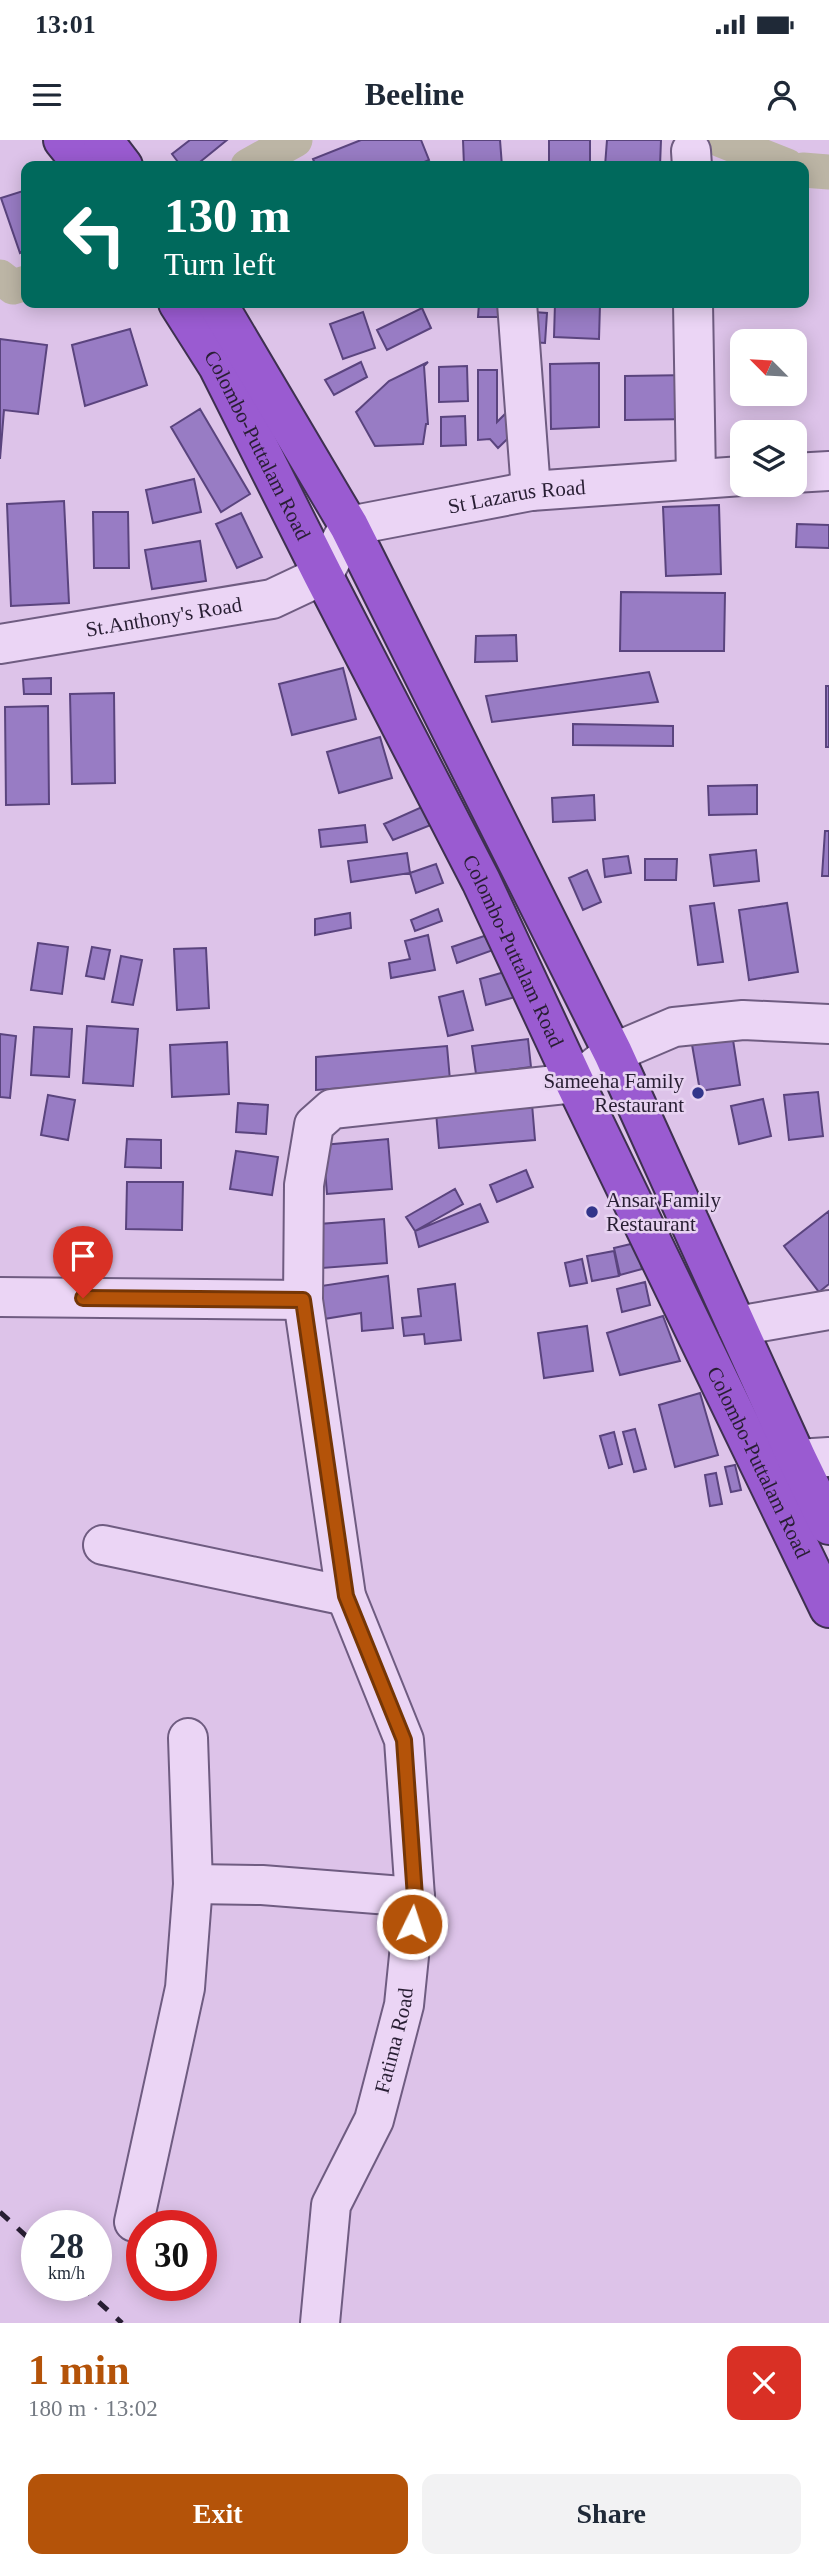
<!DOCTYPE html>
<meta charset="utf-8">
<style>
:root{--surface:#fff;--page:#f2f2f3;--text:#1f2937;--muted:#747a83;--accent:#b45309}
body{margin:0;font-family:"Times New Roman",serif;background:var(--page);color:var(--text);height:100vh;display:flex;flex-direction:column;font-size:26px;white-space:nowrap}
*{box-sizing:border-box;margin:0}
p{font-size:23px;color:var(--muted)}
.icon{flex:none;width:38px;height:38px;fill:none;stroke:currentColor;stroke-width:2;stroke-linecap:round;stroke-linejoin:round}
.map{position:relative;height:2183px;overflow:hidden}
.details{display:flex;flex-direction:column;background:var(--surface);flex:1}
.details>*{flex:none}
.guide{position:absolute;left:21px;top:21px;width:788px;height:147px;border-radius:14px;box-shadow:0 4px 18px #0003;background:#00695c;color:#fff;overflow:hidden}
.needle{width:46px;rotate:294deg}
.fabs{position:absolute;left:730px;top:189px;display:grid;gap:14px}
.fabs a{display:grid;place-items:center;width:77px;height:77px;border-radius:14px;background:var(--surface);box-shadow:0 4px 18px #0003;font-size:35px}
.speed{position:absolute;left:21px;top:2070px;display:flex;gap:14px;font-size:35px;font-weight:700;text-align:center}
.speed>*{display:grid;place-content:center;width:91px;height:91px;border-radius:50%;background:var(--surface);box-shadow:0 4px 18px #0003;line-height:1}
.speed small{font-size:18px;font-weight:400}
.speed .limit{border:10px solid #d22;background:#fff;color:#111}
.pin{position:absolute;display:grid;place-items:center;width:60px;height:60px;color:#fff;margin:-72px -30px;border-radius:50% 50% 50% 0;rotate:-45deg;box-shadow:0 0 7px #0007}
.pin .icon{rotate:45deg}
.me{position:absolute;width:77px;margin:-38px;rotate:4deg;stroke-linejoin:round;filter:drop-shadow(0 0 5px #0008)}
.turn{display:flex;align-items:center;gap:24px;height:147px;padding:0 28px;font-size:32px}
.turn .icon{width:91px;height:91px;stroke-width:2.5}
.turn b{display:block;font-size:49px;line-height:60px}
.round{display:grid;place-items:center;flex:none;width:74px;height:74px;border-radius:14px;background:var(--page)}
.head{display:flex;align-items:center;justify-content:space-between;height:119px;padding:0 28px}
h1{font-size:42px;font-weight:700;line-height:52px;color:var(--accent)}
.action{display:flex;gap:14px;margin-top:auto;padding:14px 28px}
.action a{flex:1;height:80px;border-radius:14px;background:var(--accent);color:#fff;font-size:28px;font-weight:700;line-height:80px;text-align:center}
.action a+a{background:var(--page);color:var(--text)}
.status{display:flex;justify-content:space-between;align-items:center;height:49px;padding:0 35px;background:var(--surface);direction:ltr}
.status svg{height:19px;fill:currentColor}
header{display:flex;justify-content:space-between;align-items:center;height:91px;padding:0 28px;background:var(--surface);font-size:32px;font-weight:700}
.map>svg:first-child{display:block}
</style>
<div class="status"><b>13:01</b><svg viewBox="0 0 49 12"><path d="M0 12V9h3v3zM5 12V6h3v6zM10 12V3h3v9zM15 12V0h3v12zM26 1h20v11H26zM47 4h2v5h-2z"/></svg></div>
<header><svg class="icon" aria-label="menu" viewBox="0 0 24 24"><path d="M4 6h16M4 12h16M4 18h16"/></svg>Beeline<svg class="icon" aria-label="person" viewBox="0 0 24 24"><circle cx="12" cy="8" r="4"/><path d="M4 21q1-7 8-7t8 7"/></svg></header>
<div class="map">
<svg width="829" height="2183" viewBox="0 0 829 2183">
<rect width="100%" height="100%" fill="#ddc3e9"/>
<g fill="none" stroke-linecap="round" stroke-linejoin="round">
<!-- canal -->
<path stroke="#bcb5a5" stroke-width="35" d="M721,0L787,26
M248,26L295,0
M803,30L829,32
M0,137L13,147L26,143"/>
</g>
<!-- building -->
<path fill="#987cc4" stroke="#5a447e" stroke-width="2" d="M190,0H227L195,26H181L172,14Z
M361,0H421L429,20L415,26H316L313,19Z
M463,0H500L502,26H464Z
M549,0H590V26H549Z
M607,0H661L660,26H605Z
M26,50V110L20,113L1,58Z
M479,163H505V177H478Z
M555,163L600,164L599,199L554,197Z
M422,168L431,188L387,210L377,190Z
M363,172L375,208L343,219L330,184Z
M533,172L547,173L545,203L530,202Z
M130,189L147,245L85,266L72,205Z
M0,199L47,205L38,274L4,270L0,319Z
M361,222L367,237L334,255L325,240Z
M428,222L424,226L428,284H426L423,304L375,306L356,272L389,241Z
M599,223V287L551,289L550,224Z
M467,226L468,261L439,262V227Z
M478,230H497V282L510,269L524,283L498,308L490,299L478,300Z
M691,235V279L625,280V236Z
M200,269L250,354L221,372L171,287Z
M465,276L466,305L441,306V277Z
M194,339L201,372L153,383L146,350Z
M64,361L69,463L11,466L7,364Z
M719,365L721,434L666,436L663,367Z
M93,372H128L129,428H94Z
M241,373L262,417L237,428L216,384Z
M797,384L829,385V408L796,407Z
M200,401L206,441L152,449L145,410Z
M621,452L725,453L724,511H620Z
M516,495L517,521L475,522L476,496Z
M343,528L356,579L292,595L279,544Z
M649,532L658,562L492,582L486,556Z
M51,538V554H24L23,539Z
M826,546H829V607H826Z
M114,553L115,643L72,644L70,554Z
M48,566L49,664L6,665L5,567Z
M573,584L673,586V606L573,605Z
M380,597L392,638L339,653L327,612Z
M757,645V674L709,675L708,646Z
M594,655L595,680L553,682L552,658Z
M433,662L441,681L393,700L384,684Z
M365,685L367,702L321,707L319,690Z
M825,691H829V736H822Z
M756,710L759,741L714,746L710,715Z
M407,713L410,733L351,742L348,721Z
M628,716L631,733L605,737L603,719Z
M645,719H677L676,740H645Z
M436,724L443,743L416,753L410,733Z
M587,730L601,762L583,770L569,738Z
M714,763L723,822L698,825L690,766Z
M787,763L798,832L749,840L739,770Z
M438,769L442,781L415,791L411,780Z
M350,773L351,788L315,795V779Z
M490,794L496,809L457,823L452,807Z
M428,795L435,830L391,838L389,823L410,819L405,801Z
M38,803L68,807L62,854L31,850Z
M92,807L110,810L104,839L86,836Z
M206,808L209,868L177,870L174,809Z
M121,816L142,820L133,865L112,862Z
M508,831L515,857L486,865L480,839Z
M463,851L473,890L448,896L439,857Z
M87,886L138,889L133,946L83,943Z
M34,887L72,889L69,937L31,935Z
M731,887L740,945L700,951L690,893Z
M0,894L16,896L10,958L0,957Z
M528,899L531,927L476,934L472,906Z
M227,902L229,954L172,957L170,905Z
M447,906L450,940L316,950V917Z
M818,952L823,996L789,1000L784,955Z
M48,955L75,960L68,1000L41,995Z
M763,959L771,996L739,1004L731,966Z
M238,963L268,965L266,994L236,992Z
M532,964L535,1000L439,1008L436,972Z
M127,999L161,1000V1028L125,1027Z
M388,999L392,1049L327,1054L323,1005Z
M236,1011L278,1017L272,1055L230,1049Z
M526,1030L533,1047L497,1062L490,1045Z
M127,1042H183L182,1090L126,1089Z
M455,1049L463,1064L415,1091L406,1077Z
M480,1064L488,1082L419,1107L415,1091Z
M829,1071V1144L819,1152L784,1106Z
M384,1079L387,1123L322,1128L319,1084Z
M635,1103L642,1129L620,1135L614,1108Z
M614,1111L619,1136L592,1141L587,1116Z
M582,1119L587,1143L570,1146L565,1123Z
M388,1136L393,1188L362,1191L361,1173L324,1179L321,1146Z
M645,1142L650,1165L622,1172L617,1149Z
M455,1144L461,1200L425,1204L424,1194L404,1196L402,1178L421,1176L418,1149Z
M663,1176L680,1221L620,1235L607,1193Z
M587,1186L593,1231L544,1238L538,1193Z
M700,1253L718,1315L675,1327L659,1265Z
M635,1289L646,1329L634,1332L623,1292Z
M614,1292L622,1324L609,1328L600,1296Z
M735,1325L741,1350L731,1352L725,1327Z
M716,1333L722,1364L710,1366L705,1335Z"/>
<g fill="none" stroke-linecap="round" stroke-linejoin="round">
<defs>
<g id="minor">
<path d="M691,11L692,26"/>
<path d="M517,163L531,351"/>
<path d="M693,163L696,339"/>
<path d="M794,333L829,331"/>
<path id="s1" d="M0,504L272,459L323,435L349,386L531,351L742,336"/>
<path d="M0,1157L303,1160"/>
<path d="M737,1186L829,1170"/>
<path d="M767,1328L797,1319L829,1317"/>
<path d="M103,1405L346,1456"/>
<path d="M193,1744L262,1745L415,1757"/>
<path d="M134,2082L185,1848L193,1744L188,1598"/>
<path id="s2" d="M320,2183L331,2065L374,1980L404,1865L415,1757L404,1600L346,1456L303,1160L304,1045L314,985L332,969L575,943L613,913L674,887L743,880L829,884"/>
</g>
<g id="highway">
<path d="M63,0L84,26"/>
<path d="M103,0L123,26"/>
<path id="s3" d="M178,163L218,226L323,435L481,741L575,943L829,1468"/>
<path d="M217,163L349,386L613,913L797,1319L829,1385"/>
</g>
</defs>
<!-- minor casing -->
<use href="#minor" stroke="#6f5c81" stroke-width="42"/>
<!-- highway casing -->
<use href="#highway" stroke="#3e3050" stroke-width="42"/>
<!-- minor -->
<use href="#minor" stroke="#ebd5f5" stroke-width="38"/>
<!-- highway -->
<use href="#highway" stroke="#9a5bd1" stroke-width="38"/>
<!-- rail -->
<path stroke="#281e33" stroke-width="5" stroke-dasharray="12 12" stroke-linecap="butt" d="M0,2072L37,2106
M81,2146L122,2183"/>
</g>
<g fill="none" stroke-linecap="round" stroke-linejoin="round">
<defs>
<path id="route" d="M83,1158L303,1160L346,1456L404,1600L415,1757L412,1784"/>
</defs>
<!-- route casing -->
<use href="#route" stroke="#753606" stroke-width="18"/>
<!-- route -->
<use href="#route" stroke="#b45309" stroke-width="12"/>
</g>
<!-- markers -->
<g fill="#32358a" stroke="#e7d2f1" stroke-width="2.5">
<circle cx="698" cy="953" r="7"/>
<circle cx="592" cy="1072" r="7"/>
</g>
<g text-anchor="middle" dominant-baseline="central" stroke-width="5" stroke-linejoin="round" paint-order="stroke">
<!-- street labels -->
<g font-size="21" fill="#281e33" stroke="#e7d2f1">
<text stroke="none"><textPath href="#s3" startOffset="163">Colombo-Puttalam Road</textPath></text>
<text stroke="none"><textPath href="#s1" startOffset="558">St Lazarus Road</textPath></text>
<text stroke="none"><textPath href="#s1" startOffset="166">St.Anthony's Road</textPath></text>
<text stroke="none"><textPath href="#s3" startOffset="730">Colombo-Puttalam Road</textPath></text>
<text stroke="none"><textPath href="#s3" startOffset="1297">Colombo-Puttalam Road</textPath></text>
<text stroke="none"><textPath href="#s2" startOffset="296">Fatima Road</textPath></text>
</g>
<!-- poi labels -->
<g font-size="21" fill="#281e33" stroke="#e7d2f1" text-anchor="end">
<text x="684" y="941">Sameeha Family<tspan x="684" dy="24">Restaurant</tspan></text>
<text x="606" y="1060" text-anchor="start">Ansar Family<tspan x="606" dy="24">Restaurant</tspan></text>
</g>
</g>
</svg>
<div class="fabs">
<a><svg class="needle" viewBox="-14 -14 28 28"><path d="M0-13l5 13h-10z" fill="#e53935"/><path d="M0 13l5-13h-10z" fill="#747a83"/></svg></a>
<a><svg class="icon" aria-label="layers" viewBox="0 0 24 24"><path d="M12 4l9 5-9 5-9-5zM3 14l9 5 9-5"/></svg></a>
</div>
<div class="speed"><div>28<small>km/h</small></div><div class="limit">30</div></div>
<div class="pin" style="left:83px;top:1158px;background:#d93025"><svg class="icon" aria-label="arrive" viewBox="0 0 24 24"><path d="M6 21V4h12l-3 4 3 4H6"/></svg></div>
<svg class="me" style="left:412px;top:1784px" viewBox="-20 -20 40 40"><circle r="17" fill="#b45309" stroke="#fff" stroke-width="3"/><path d="M0-11L8 9 0 5-8 9z" fill="#fff"/></svg>
<div class="guide">
<div class="turn"><svg class="icon" aria-label="left" viewBox="0 0 24 24"><path d="M17 20v-9H6M10 6l-5 5 5 5"/></svg><div><b>130 m</b>Turn left</div></div>
</div>
</div>
<section class="details">
<div class="head"><div><h1>1 min</h1><p>180 m · 13:02</p></div><a class="round" style="background:#d93025;color:#fff"><svg class="icon" aria-label="close" viewBox="0 0 24 24"><path d="M6 6l12 12M18 6L6 18"/></svg></a></div>
<div class="action"><a>Exit</a><a>Share</a></div>
</section>
